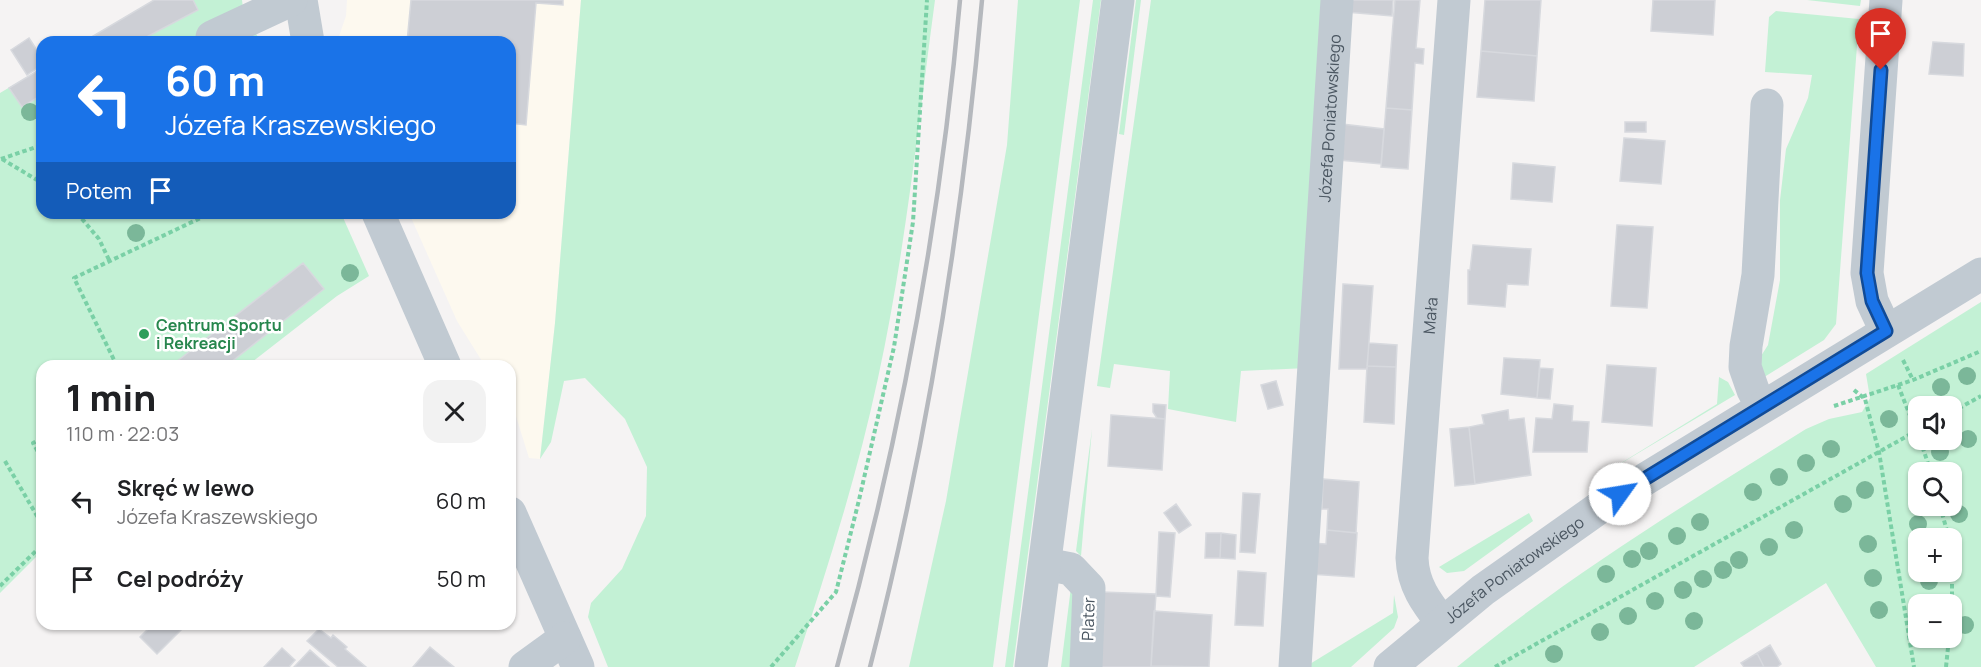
<!DOCTYPE html>
<html lang="pl">
<meta charset="utf-8">
<style>
:root{--surface:#fff;--page:#f2f2f2;--text:#202124;--muted:#757577}
body{margin:0;font-family:Manrope,sans-serif;background:var(--page);color:var(--text);height:100vh;display:flex;flex-direction:column;font-size:22px;white-space:nowrap}
*{box-sizing:border-box;margin:0}
p{font-size:20px;color:var(--muted)}
.icon{flex:none;width:33px;height:33px;fill:none;stroke:currentColor;stroke-width:2;stroke-linecap:round;stroke-linejoin:round}
.map{position:relative;flex:1;overflow:hidden}
.details{position:absolute;left:36px;top:360px;width:480px;height:270px;display:flex;flex-direction:column;background:var(--surface);border-radius:18px;box-shadow:0 2px 4px #0004}
.details>*{flex:none}
.top-card{position:absolute;left:36px;top:36px;width:480px;height:183px;border-radius:18px;box-shadow:0 2px 4px #0004;background:#1a73e8;color:#fff;overflow:hidden}
.fabs{position:absolute;left:1908px;top:396px;display:grid;gap:12px}
.fabs a{display:grid;place-items:center;width:54px;height:54px;border-radius:12px;background:var(--surface);box-shadow:0 2px 4px #0004;font-size:30px}
.pin{position:absolute;display:grid;place-items:center;width:51px;height:51px;color:#fff;margin:-62px -26px;border-radius:50% 50% 50% 0;rotate:-45deg;box-shadow:0 0 6px #0007}
.pin .icon{rotate:45deg}
.me{position:absolute;width:66px;margin:-33px;rotate:58deg;stroke-linejoin:round;filter:drop-shadow(0 0 4px #0008)}
.turn{display:flex;align-items:center;gap:21px;height:126px;padding:0 30px;font-size:27px}
.turn .icon{width:78px;height:78px;stroke-width:2.5}
.turn b{display:block;font-size:42px;line-height:51px}
.then{display:flex;align-items:center;height:57px;padding:0 30px;background:#0003;gap:12px;font-size:22px}
.round{display:grid;place-items:center;flex:none;width:63px;height:63px;border-radius:18px;background:var(--page)}
.headline{display:flex;align-items:center;justify-content:space-between;height:102px;padding:0 30px}
h1{font-size:36px;font-weight:800;line-height:45px}
ul{padding:0;list-style:none}
li{display:flex;align-items:center;gap:18px;height:78px;padding:0 30px}
li div{flex:1}
li b{display:block;font-size:22px}
li em{font-style:normal}
.map>svg:first-child{display:block}
</style>
<div class="map">
<svg width="1981" height="667" viewBox="0 0 1981 667">
<rect width="100%" height="100%" fill="#f5f3f3"/>
<!-- commercial -->
<path fill="#fdf9ef" d="M347,0H581L555,323L540,459L529,458L510,397V366H485L457,321L409,213H510V42H337L346,16Z"/>
<!-- green -->
<path fill="#c3f1d5" fill-rule="evenodd" d="M154,0H242C243,14 253,33 263,42H83Z
M581,0H935C918,126 905,254 878,378C857,477 826,572 795,667H608L588,617L591,603L622,569L646,516L647,467L625,419L585,378L564,381L551,442L540,459L555,323Z
M1018,0H1080L993,667H909L946,501L1007,145Z
M1093,0H1101L1013,667H1005Z
M1136,0H1141L1124,135L1119,134Z
M1151,0H1330L1307,368L1241,371L1236,422L1168,409L1170,371L1114,364L1110,388L1097,386Z
M1807,0H1861L1860,6Z
M1776,11L1859,19L1836,324L1824,340L1761,379V356L1768,345L1780,280V200L1786,149L1808,98L1812,75L1765,72L1769,17Z
M42,68V213H341L369,276L337,296L247,366H42V551L0,593V93Z
M1981,302V667H1876L1826,583L1694,667H1457C1566,577 1686,504 1806,429L1829,419L1862,412L1870,398L1866,374ZM1918,406H1952V440H1918ZM1918,472H1952V506H1918ZM1918,538H1952V572H1918ZM1918,604H1952V638H1918Z
M1719,377L1728,382L1735,395L1600,476L1717,404Z
M1092,429L1081,556L1076,551Z
M1529,513L1533,521L1464,571L1447,573L1439,567Z
M1071,587L1077,589L1079,667H1061Z
M1394,595L1398,617L1394,628L1351,667H1305L1393,613Z"/>
<!-- building -->
<path fill="#cdcfd5" stroke="#d7d9de" stroke-width="1.5" d="M154,0H193L198,10L137,42H83Z
M411,0H563V5L536,3L526,125L510,123V42H407Z
M1347,0H1393L1392,16L1346,12Z
M1395,0H1420L1416,48L1424,49L1423,64L1415,63L1412,110L1386,108Z
M1485,0H1541L1537,56L1481,51Z
M1653,0H1715L1713,35L1651,31Z
M29,38L42,58V65L27,75L11,50Z
M1933,42L1964,44L1963,76L1929,74Z
M1481,51L1537,56L1534,101L1477,97Z
M42,68V95L22,107L9,88Z
M1386,108L1412,110L1408,169L1381,167Z
M1625,122H1646V132H1625Z
M1342,124L1384,129L1381,164L1339,160Z
M1624,138L1665,141L1661,184L1620,181Z
M1513,163L1555,167L1552,202L1511,199Z
M1617,225L1653,227L1647,308L1611,306Z
M1473,245L1531,249L1528,285L1507,284L1505,307L1468,304V270H1470Z
M303,263L324,289L226,366H171Z
M1343,284L1373,286L1367,369H1339Z
M1369,343L1397,345L1396,367L1367,366Z
M1504,358L1540,360L1537,398L1501,394Z
M1607,365L1656,368L1652,426L1602,422Z
M1367,366L1396,367L1394,424L1364,422Z
M1540,368L1553,369L1550,399L1537,398Z
M1276,381L1283,405L1268,409L1261,385Z
M1153,404L1166,405L1165,419L1157,418L1153,412Z
M1554,404L1573,406L1572,421L1589,422L1587,452H1533L1536,418L1552,419Z
M1508,410L1509,420L1524,418L1531,475L1475,484L1469,427L1484,424L1482,415Z
M1111,415L1165,419L1162,470L1108,466Z
M1469,427L1475,484L1455,486L1450,429Z
M1323,479L1359,482L1356,533L1327,530L1328,509H1322Z
M1243,493L1260,494L1255,553L1240,552Z
M1176,504L1191,525L1179,533L1164,513Z
M1327,530L1357,533L1354,577L1310,574L1311,543L1326,544Z
M1159,532L1175,533L1170,597L1156,596Z
M1206,533H1221L1220,558H1205Z
M1221,533L1236,535L1235,559L1220,558Z
M1238,571L1266,573L1263,626L1235,625Z
M1101,592L1156,594L1151,667H1096Z
M1154,611L1212,615L1209,667L1151,666Z
M150,624H187L157,654L140,637L151,626Z
M319,629L331,638L333,635L347,647L345,649L366,667H338L307,641Z
M1770,645L1781,664L1777,667H1764L1757,653Z
M430,647L454,667H413Z
M282,648L295,660L289,667H264Z
M310,650L329,667H294Z
M1757,653L1764,667H1744L1741,663Z"/>
<g fill="none" stroke-linecap="round" stroke-linejoin="round">
<!-- path -->
<path stroke="#7ad0a6" stroke-width="4" stroke-dasharray="4.5 3" stroke-linecap="butt" d="M1,159L42,145
M2,159L42,183
M77,213L99,239L110,262
M1903,360L1913,380
M117,366L74,278L211,213
M1898,385L1918,436
M1854,390L1865,399L1879,452L1914,667
M1834,406L1913,380L1981,351
M1952,412L1981,396
M42,438L33,443L42,459
M1920,440L1931,472
M5,461L37,516L42,513
M1940,506L1949,538
M1952,554V612
M0,586L42,545
M771,667L836,592L859,500L894,347L913,222L927,0
M1495,667L1918,430
M1946,667L1949,638"/>
<!-- minor -->
<g stroke="#c1cad2" stroke-width="33">
<path d="M301,0L308,42"/>
<path d="M1886,0L1867,273L1872,301L1886,331"/>
<path d="M212,37L291,0"/>
<path d="M378,213L445,366"/>
<path d="M1762,407L1753,390L1745,367L1746,346L1758,275L1767,105"/>
<path d="M510,513L578,667"/>
<path d="M1045,564L1071,569L1089,588L1086,667"/>
<path id="s1" d="M1442,623C1426,602 1413,585 1412,558L1454,0"/>
<path d="M525,667L565,638"/>
<path d="M1031,667L1118,0"/>
<path id="s2" d="M1295,667L1337,0"/>
<path id="s3" d="M1390,667L1483,590L1606,503L1981,274"/>
</g>
<!-- rail -->
<path stroke="#b5b8bd" stroke-width="4.5" d="M837,667C898,449 940,226 960,0
M870,667C927,446 962,227 982,0"/>
</g>
<!-- trees -->
<g fill="#7bb799">
<circle cx="30" cy="112" r="9"/>
<circle cx="136" cy="233" r="9"/>
<circle cx="350" cy="273" r="9"/>
<circle cx="1967" cy="376" r="9"/>
<circle cx="1941" cy="387" r="9"/>
<circle cx="1889" cy="419" r="9"/>
<circle cx="1968" cy="439" r="9"/>
<circle cx="1831" cy="449" r="9"/>
<circle cx="1940" cy="452" r="9"/>
<circle cx="1806" cy="463" r="9"/>
<circle cx="1779" cy="477" r="9"/>
<circle cx="1865" cy="490" r="9"/>
<circle cx="1753" cy="492" r="9"/>
<circle cx="1843" cy="504" r="9"/>
<circle cx="1959" cy="514" r="9"/>
<circle cx="1700" cy="522" r="9"/>
<circle cx="1918" cy="524" r="9"/>
<circle cx="1794" cy="530" r="9"/>
<circle cx="1677" cy="536" r="9"/>
<circle cx="1868" cy="544" r="9"/>
<circle cx="1769" cy="547" r="9"/>
<circle cx="1649" cy="551" r="9"/>
<circle cx="1632" cy="559" r="9"/>
<circle cx="1739" cy="560" r="9"/>
<circle cx="1723" cy="570" r="9"/>
<circle cx="1606" cy="574" r="9"/>
<circle cx="1873" cy="578" r="9"/>
<circle cx="1703" cy="579" r="9"/>
<circle cx="1929" cy="581" r="9"/>
<circle cx="1683" cy="590" r="9"/>
<circle cx="1655" cy="601" r="9"/>
<circle cx="1879" cy="610" r="9"/>
<circle cx="1628" cy="616" r="9"/>
<circle cx="1694" cy="621" r="9"/>
<circle cx="1965" cy="625" r="9"/>
<circle cx="1600" cy="632" r="9"/>
<circle cx="1554" cy="654" r="9"/>
</g>
<g fill="none" stroke-linecap="round" stroke-linejoin="round">
<defs>
<path id="route" d="M1620,494L1886,331L1872,301L1867,273L1881,70"/>
</defs>
<!-- route casing -->
<use href="#route" stroke="#114b97" stroke-width="15"/>
<!-- route -->
<use href="#route" stroke="#1a73e8" stroke-width="10"/>
</g>
<!-- markers -->
<circle fill="#2e9e5b" stroke="#fff" stroke-width="2" cx="144" cy="334" r="6"/>
<g text-anchor="middle" dominant-baseline="central" stroke-width="5" stroke-linejoin="round" paint-order="stroke">
<!-- street labels -->
<g font-size="16" fill="#4a5661" stroke="#fff">
<text stroke="none"><textPath href="#s2" startOffset="550">Józefa Poniatowskiego</textPath></text>
<text stroke="none"><textPath href="#s1" startOffset="316">Mała</textPath></text>
<text stroke="none"><textPath href="#s3" startOffset="158">Józefa Poniatowskiego</textPath></text>
<text transform="translate(1088 619) rotate(-88)">Plater</text>
</g>
<!-- leisure labels -->
<g font-size="16" font-weight="bold" fill="#27864d" stroke="#fff" text-anchor="start">
<text x="156" y="325">Centrum Sportu<tspan x="156" dy="18">i Rekreacji</tspan></text>
</g>
</g>
</svg>
<div class="fabs">
<a><svg class="icon" aria-label="sound" viewBox="0 0 24 24"><path d="M4 9h4l5-4v14l-5-4H4zM17 9q2 3 0 6"/></svg></a>
<a><svg class="icon" aria-label="search" viewBox="0 0 24 24"><circle cx="10" cy="10" r="6"/><path d="M15 15l6 6"/></svg></a>
<a>+</a>
<a>−</a>
</div>
<div class="pin" style="left:1881px;top:70px;background:#d93025"><svg class="icon" aria-label="arrive" viewBox="0 0 24 24"><path d="M6 21V4h12l-3 4 3 4H6"/></svg></div>
<svg class="me" style="left:1620px;top:494px" viewBox="-20 -20 40 40"><circle r="19" fill="#fff"/><path d="M0-13L10 11 0 6-10 11z" fill="#1a73e8"/></svg>
<div class="top-card">
<div class="turn"><svg class="icon" aria-label="left" viewBox="0 0 24 24"><path d="M17 20v-9H6M10 6l-5 5 5 5"/></svg><div><b>60 m</b>Józefa Kraszewskiego</div></div>
<div class="then">Potem<svg class="icon" aria-label="arrive" viewBox="0 0 24 24"><path d="M6 21V4h12l-3 4 3 4H6"/></svg></div>
</div>
<section class="details">
<div class="headline"><div><h1>1 min</h1><p>110 m · 22:03</p></div><a class="round"><svg class="icon" aria-label="close" viewBox="0 0 24 24"><path d="M6 6l12 12M18 6L6 18"/></svg></a></div>
<ul>
<li><svg class="icon" aria-label="left" viewBox="0 0 24 24"><path d="M17 20v-9H6M10 6l-5 5 5 5"/></svg><div><b>Skręć w lewo</b><p>Józefa Kraszewskiego</p></div><em>60 m</em></li>
<li><svg class="icon" aria-label="arrive" viewBox="0 0 24 24"><path d="M6 21V4h12l-3 4 3 4H6"/></svg><div><b>Cel podróży</b></div><em>50 m</em></li>
</ul>
</section>
</div>
